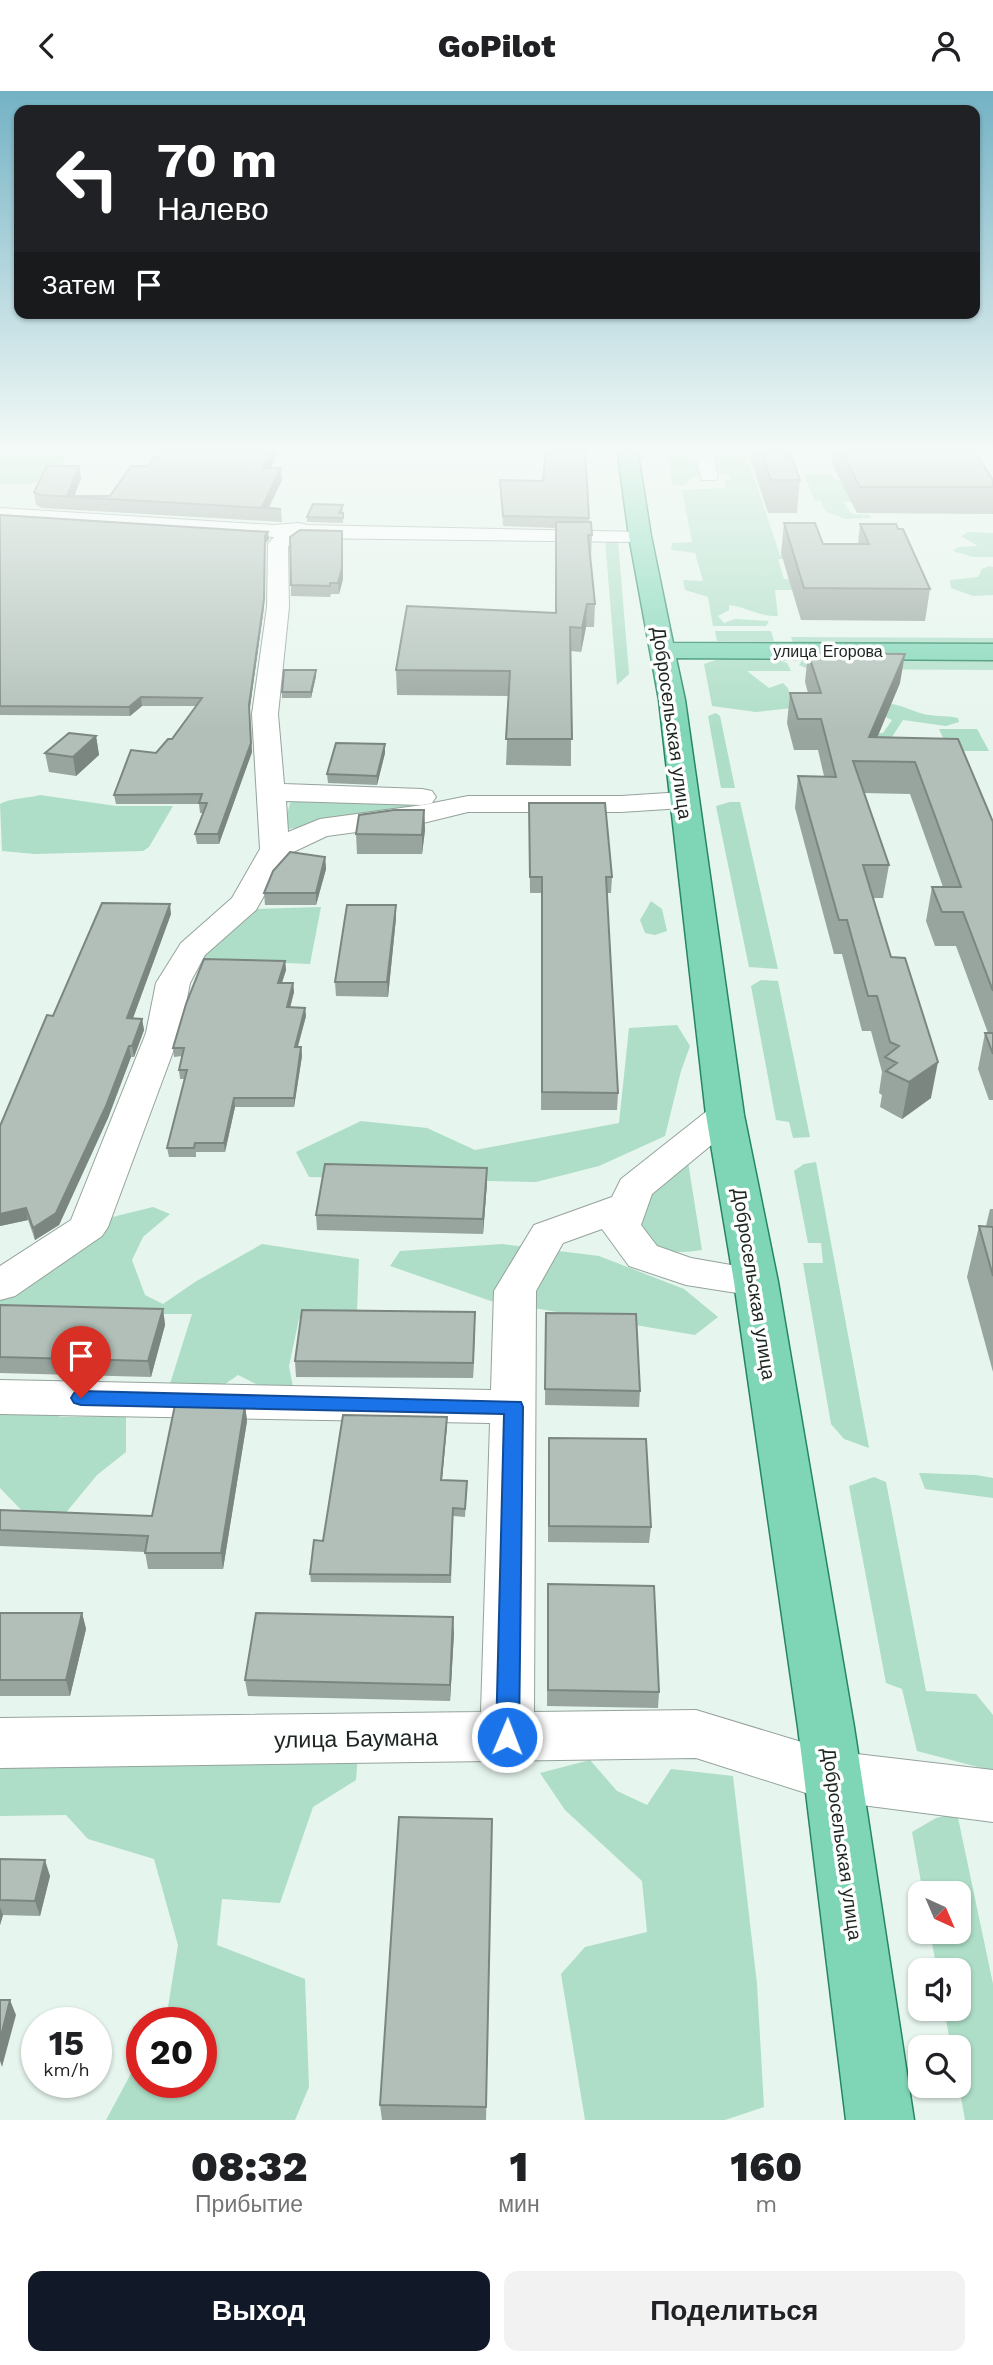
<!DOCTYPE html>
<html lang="ru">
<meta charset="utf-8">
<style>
:root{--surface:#fff;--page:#f2f2f2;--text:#202124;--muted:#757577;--accent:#111827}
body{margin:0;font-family:"Work Sans",sans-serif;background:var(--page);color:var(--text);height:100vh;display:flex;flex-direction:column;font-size:26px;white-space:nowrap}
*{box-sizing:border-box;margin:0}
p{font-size:23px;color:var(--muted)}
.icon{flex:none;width:38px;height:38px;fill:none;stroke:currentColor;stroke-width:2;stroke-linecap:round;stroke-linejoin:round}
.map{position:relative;height:2029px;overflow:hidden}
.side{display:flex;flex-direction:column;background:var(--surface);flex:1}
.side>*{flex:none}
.banner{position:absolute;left:14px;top:14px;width:966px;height:214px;border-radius:14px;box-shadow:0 2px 5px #0004;background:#202124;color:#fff;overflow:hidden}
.needle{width:46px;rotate:136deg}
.buttons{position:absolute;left:908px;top:1790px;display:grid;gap:14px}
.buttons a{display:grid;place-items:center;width:63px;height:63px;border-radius:14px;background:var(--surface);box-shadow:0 2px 5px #0004;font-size:35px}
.speed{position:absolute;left:21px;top:1916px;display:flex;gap:14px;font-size:35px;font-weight:700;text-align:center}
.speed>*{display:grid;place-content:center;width:91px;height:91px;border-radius:50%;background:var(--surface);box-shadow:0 2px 5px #0004;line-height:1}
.speed small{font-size:18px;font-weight:400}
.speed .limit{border:10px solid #d22;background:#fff;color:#111}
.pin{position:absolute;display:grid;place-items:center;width:60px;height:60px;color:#fff;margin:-72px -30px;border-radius:50% 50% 50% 0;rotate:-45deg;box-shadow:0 0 7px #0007}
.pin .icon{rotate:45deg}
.me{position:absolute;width:77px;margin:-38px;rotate:1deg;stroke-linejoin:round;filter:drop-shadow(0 0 5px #0008)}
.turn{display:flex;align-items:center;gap:24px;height:147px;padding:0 28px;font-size:32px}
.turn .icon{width:91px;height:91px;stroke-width:2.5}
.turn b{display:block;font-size:49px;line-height:60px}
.then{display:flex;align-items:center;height:66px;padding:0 28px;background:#0003;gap:14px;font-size:26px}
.eta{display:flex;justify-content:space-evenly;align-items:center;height:119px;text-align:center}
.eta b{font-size:42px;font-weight:800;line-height:49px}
.button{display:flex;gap:14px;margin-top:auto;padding:14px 28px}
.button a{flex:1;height:80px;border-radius:14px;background:var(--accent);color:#fff;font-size:28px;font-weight:800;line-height:80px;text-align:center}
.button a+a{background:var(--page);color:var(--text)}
header{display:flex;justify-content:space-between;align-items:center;height:91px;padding:0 28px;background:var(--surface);font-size:32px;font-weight:800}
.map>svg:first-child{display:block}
</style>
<header><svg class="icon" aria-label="back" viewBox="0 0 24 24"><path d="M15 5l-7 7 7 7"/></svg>GoPilot<svg class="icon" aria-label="person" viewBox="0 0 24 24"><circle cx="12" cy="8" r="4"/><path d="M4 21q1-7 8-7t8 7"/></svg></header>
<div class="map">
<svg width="993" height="2029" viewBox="0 0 993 2029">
<rect width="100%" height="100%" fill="#e6f5ed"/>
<!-- green -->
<path fill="#aedec7" d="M0,357H69L57,386L30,393H0Z
M677,361L690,364L692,371L700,373L703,383L690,387L686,394L673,395L666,362Z
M710,363H746L780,464H811L805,469L778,468L784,488L810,489L808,499H775L778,525C760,526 746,516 729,514V519L718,525L724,532L735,528L769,530L766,535H713L708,506L685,499L683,489L703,490L695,462L671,459L672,452L692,451L682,399L726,397L724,389L731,388L730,384L714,381Z
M805,384H832L835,389H864L991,412L843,411L852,423L870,424L871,427L845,428L825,420L821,410L814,409Z
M968,441L993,442V466H973L953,460L958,456L978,455L961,445Z
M605,449H618L629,583L617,594Z
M989,475L993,476V504L973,505L951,497L950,489L978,486L982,478Z
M715,540H771L774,550H717Z
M791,546L993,547V553L793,552Z
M722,567H773L787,572L791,580H747L769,597L783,592L788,597L793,617L756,621L712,615L704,573Z
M803,568L993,570V579L808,578L799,574Z
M877,612C901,613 899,615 920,622C931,626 946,624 958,627L959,631L946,635L903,629L890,649L892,654L868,643L883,642L892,629L873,620Z
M716,622L720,625L735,697H721L708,625Z
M939,638H977L989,660H949Z
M40,704L116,715H173L149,756L143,760L35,763L2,760L0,713C13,706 26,708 40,704Z
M301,708L423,712L427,715L289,738L284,735L290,712Z
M730,711H740L778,878L749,876L716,715Z
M651,810L662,818L667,840L655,844L645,842L640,829Z
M321,816L310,873L195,868L255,818Z
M761,889L778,890L810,1046L793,1047L789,1031L776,1029L751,895Z
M677,934L690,955L681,980L665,1045L599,1075L536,1091L309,1086L296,1061L361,1030L427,1037L475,1059L619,1032L629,937Z
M688,1071L702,1159C670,1164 653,1161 635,1131L642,1105Z
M816,1071L869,1357L844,1348L831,1333L803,1172H823L821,1152H808L794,1080L804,1073Z
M153,1116L170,1123L143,1146L132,1169L145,1204L163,1213L195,1191L262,1153L359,1168L357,1221L299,1228L289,1275L294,1301L313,1322L238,1284L188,1319L169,1296L192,1223H0V1177L72,1136Z
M502,1153L599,1165L684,1198L718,1226L695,1244L491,1210L390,1175L400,1160Z
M24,1313L61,1326L126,1325V1361L97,1384L64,1424L24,1422L0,1397V1317Z
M919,1382L976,1384L993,1387V1407L925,1398Z
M874,1386L886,1391L926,1600L976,1603L993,1624V1680L917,1660L902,1598L886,1592L849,1395Z
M358,1663L356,1689L313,1716L280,1812L222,1808L217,1854L305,1888L309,1996L295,2029H106L142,1962V1992H201V1932H159L168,1916L178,1854L154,1768L88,1748L66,1724L0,1725V1669Z
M590,1669L617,1700L647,1714L671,1678L733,1685L757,1893L764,2016L725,2029H585L561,1883L585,1856L647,1841L642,1790L565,1719L540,1682Z
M957,1722L993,1893V2029H965L959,1995V1956H951L944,1918H959V1880L937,1879L930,1841H959V1802H923L912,1741L936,1727Z"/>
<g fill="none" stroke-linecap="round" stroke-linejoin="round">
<defs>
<path id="minor" d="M693,357H711L718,385L716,389H702Z
M0,417L274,434L299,432L307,434L647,441L650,445L647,449L640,451L300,447L288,455L289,516L278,623L284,693L422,698L432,700L436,706L432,712L422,714L286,710L288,741L320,728L423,714L468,705H621L683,701L693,703L697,709L693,715L683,717L621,721H468L423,732L327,745L287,764L256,819L205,864L190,892L180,942L108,1136L102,1145L15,1205L0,1209V1175L71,1129L146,942L156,892L181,852L232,807L260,758L252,623L267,516L268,453L274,446L0,429Z
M725,1013L738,1016L744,1024L738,1032L652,1103L641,1134L657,1155L691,1167L771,1181L777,1191L771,1201L756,1205L686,1194L629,1175L602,1138L563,1152L536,1200L534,1621L696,1619L831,1660L993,1679V1731L831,1710L696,1667L0,1677V1627L481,1621L490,1332L0,1323V1289L491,1299L494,1200L534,1134L612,1106L621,1088L712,1016Z"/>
<path id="major" d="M617,357H637L651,445L673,552L993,553V569L676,567L685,609L744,1024L778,1191L854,1636L914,2029H846L798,1636L734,1191L706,1024L659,609L629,445Z"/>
</defs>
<!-- minor casing -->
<use href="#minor" stroke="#95a39c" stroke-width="2"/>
<!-- major casing -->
<use href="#major" stroke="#268663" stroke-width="3"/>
<!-- minor -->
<use href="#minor" fill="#fff" fill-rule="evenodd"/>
<!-- major -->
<use href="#major" fill="#7fd6b7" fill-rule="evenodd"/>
</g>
<!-- wall -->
<path fill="#98a49e" d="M160,357H280L270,377L282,389L269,417L281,418L282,431L42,417L36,414L34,401L79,375L81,387L74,405H110L148,375Z
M357,357H395L394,360H357Z
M747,357H788L800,389L797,422H768Z
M828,357H972L993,389V423L857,422L834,377Z
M500,389L589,427V431L592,444L591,466H590L595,513L594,536H586L581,561L571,560V675L506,674L509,605L397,604L396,579L555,522L556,437L503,435Z
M343,414V419L342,422H343V432L307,431V426Z
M0,424L269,448L265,453L264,516L249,623L252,661L219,753H197L195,743L203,722H200L199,713H116L114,704L156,662L172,648L196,615H142L130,625L0,624Z
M784,432L823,453H858L860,433L930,498L925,530L801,529L781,462Z
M343,450V488L339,503H331L330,506L291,505V494Z
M808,562L900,592L877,646L958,648L993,731V1009H989L978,978L985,942H988L956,855H935L926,830L932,796H943L910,703L864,702L889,774L883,807H873L931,1007L902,1028L880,1016L882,1004L879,1002L882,981L871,940H862L842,863H834L795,717L798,685H824L818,659H794L788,636L787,632L790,602H808L805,591Z
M316,579V585L311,607H282V601Z
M96,645L99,664L76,685L49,681L45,662Z
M385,662L377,694L328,692L327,683Z
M529,712L612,786L611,802H607L618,1002L617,1019H541L542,802H530Z
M424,719L425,739L422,763H357L356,743Z
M325,766L326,778L316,814H265L264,802Z
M171,823L133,927L142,928L144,939L134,966H131L108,1027L59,1134L35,1149L28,1129L0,1135L53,925Z
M396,827L388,906L336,905L335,891Z
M285,870L286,879L282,892H293L294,901L290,916L305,917L306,925L298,956H301L302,965L294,1016H235L225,1061H196V1066H169L167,1057L185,988H180L179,979L182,965L174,966L173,957Z
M487,1077V1092L483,1143L317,1139L316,1124Z
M990,1118H993V1281L967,1186L979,1135H986Z
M0,1214L163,1218L165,1234L151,1286L0,1282Z
M475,1221L473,1287L296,1286L295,1270Z
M546,1222L640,1300L639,1316L545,1314Z
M245,1314L247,1330L223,1478H148L145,1461L0,1455V1419L152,1425Z
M447,1334L442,1389L467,1390L465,1426L453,1425L451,1492L311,1491L310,1483L323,1450Z
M548,1363L651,1436L649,1452L548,1451Z
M548,1509L659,1601L658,1617L547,1615Z
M0,1522H82L86,1538L70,1605H0Z
M454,1542L450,1610L248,1605L245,1589Z
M492,1744L486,2029H382L380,2014Z
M0,1768L50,1785L40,1825L3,1824L0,1834Z"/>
<!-- shaded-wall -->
<path fill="#7c8681" d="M273,357H280L264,389L263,377Z
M79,375L81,387L74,406H67Z
M281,377L282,389L268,417H262Z
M342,440L343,488L339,503L338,492Z
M268,441L269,448L265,453L264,516L249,623L252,661L219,753L218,743L249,614L265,445Z
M587,513L586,536L581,561L582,537Z
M905,563L900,592L867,671L869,646Z
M316,579V585L311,607V601Z
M141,606L142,615L130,625L129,616Z
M96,645L99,664L76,685L73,666Z
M385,653V662L377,694V685Z
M424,719L425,739L422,763V744Z
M325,766L326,778L316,814V802Z
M170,813L171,823L129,938L127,927Z
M396,814V827L388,906L387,891Z
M285,870L286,879L279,900L278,892Z
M293,892L294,901L288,925L287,916Z
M305,917L306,925L295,965V956Z
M142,928L144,939L134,966L132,955Z
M129,955L131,966L108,1027L59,1134L35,1149L33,1137Z
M301,956L302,965L294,1016V1007Z
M938,971L931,1007L902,1028L909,991Z
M234,1007L235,1016L225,1061L224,1052Z
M487,1077V1092L483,1143V1128Z
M26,1117L28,1129L0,1135V1123Z
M163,1218L165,1234L151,1286L148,1270Z
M475,1221V1237L473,1287V1272Z
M245,1314L247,1330L223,1478L221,1462Z
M447,1326V1334L441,1397V1389Z
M82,1522L86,1538L70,1605L66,1589Z
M453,1526L454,1542L450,1610V1594Z
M45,1769L50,1785L40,1825L35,1810Z
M0,1816L3,1824L0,1834Z
M10,1909L16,1924L2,1976L0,1970V1949Z"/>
<!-- building -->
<path fill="#b1bfb8" stroke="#7c8681" stroke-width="2" d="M160,357H273L263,377H281L262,416L281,418L40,404L34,401L47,375H79L67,405H110L131,375H148Z
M546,357H585L589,427L503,425L500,389L543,390Z
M760,357H788L800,389H771Z
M840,357H972L993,389V396H860Z
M313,413L343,414L339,422H343V427L307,426Z
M0,424L268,441L265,445L264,508L249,614L251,652L218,743H195L207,712H199L202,703L114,704L131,659L156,662L168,648H172L202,607L141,606L129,616L0,615Z
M556,431H591L592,444H588L595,513H587L582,537L570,536L572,648H506L510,580L396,579L407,515L556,522Z
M784,432H815L823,453H869L860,433H896L898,438H903L930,498L804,497Z
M300,439L342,440V477L338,492H330V495L291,494L290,446Z
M808,562L905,563L869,646L958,648L993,731V900L963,821H942L932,796H961L915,671L853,670L889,774H863L891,866L905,867L938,971L909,991L886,980L897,972L885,966L899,955L890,951L877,905H868L847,829H839L798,685L836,686L821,628H798L791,606L790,602H821Z
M284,579H316L311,601H282Z
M69,642L96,645L73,666L45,662Z
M336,652L385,653L377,685L327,683Z
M529,712H605L612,786H606L618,1002L542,1001V786H530Z
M394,719H424L422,744L356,743L359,724Z
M290,761L325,766L316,802H264L273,780Z
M102,812L170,813L127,927L142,928L132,955H129L106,1015L56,1122L33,1137L26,1117L0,1123V1035L47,924L53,925Z
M347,814H396L387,891H335Z
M204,868L285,870L278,892H293L287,916L305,917L295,956H301L294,1007H234L224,1052H195L194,1057H167L187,979H179L184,957H173L186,913Z
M985,942H993V963Z
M325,1073L487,1077L483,1128L316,1124Z
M979,1135L993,1136V1185Z
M0,1214L163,1218L148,1270L0,1266Z
M302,1219L475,1221L473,1272L295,1270Z
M546,1222L636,1223L640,1300L545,1298Z
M175,1314H245L221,1462H145L148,1445L0,1439V1419L152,1425Z
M343,1324L447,1326L441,1389L467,1390L465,1418L453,1417L450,1484L310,1483L314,1449L323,1450Z
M549,1347L646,1348L651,1436L549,1435Z
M548,1493L654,1495L659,1601L548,1599Z
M0,1522H82L66,1589H0Z
M256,1522L453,1526L450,1594L245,1589Z
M399,1726L492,1728L486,2016L380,2014Z
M0,1768L45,1769L35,1810L0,1809Z
M0,1909H10L0,1949Z"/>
<!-- sky -->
<linearGradient id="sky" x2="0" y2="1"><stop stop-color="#73b2c4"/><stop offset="0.56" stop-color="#f4faf7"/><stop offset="1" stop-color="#f4faf7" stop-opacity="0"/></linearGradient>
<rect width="993" height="641" fill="url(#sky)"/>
<!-- route -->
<path fill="#1a73e8" stroke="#114b97" stroke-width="2" d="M81,1300L521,1311L523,1316L519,1646L516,1653L507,1656L499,1653L496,1646L504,1323L81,1314L74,1312L71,1307L74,1302Z"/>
<g text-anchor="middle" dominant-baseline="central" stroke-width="7" stroke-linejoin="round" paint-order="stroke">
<!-- far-street labels -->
<g font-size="16" fill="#1f2421" stroke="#fcfffd">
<text x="828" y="560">улица Егорова</text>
</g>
<!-- street labels -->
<g font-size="19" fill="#1f2421" stroke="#fcfffd">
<text transform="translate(672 632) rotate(82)">Добросельская улица</text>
<text transform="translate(754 1193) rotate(81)">Добросельская улица</text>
<text transform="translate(842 1753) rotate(82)">Добросельская улица</text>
</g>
<!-- near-street labels -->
<g font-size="23" fill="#1f2421" stroke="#fcfffd">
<text transform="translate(356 1648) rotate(-1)">улица Баумана</text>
</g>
</g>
</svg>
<div class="buttons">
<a><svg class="needle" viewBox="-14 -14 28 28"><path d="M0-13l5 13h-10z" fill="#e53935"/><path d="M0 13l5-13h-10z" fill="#757577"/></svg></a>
<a><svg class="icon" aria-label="sound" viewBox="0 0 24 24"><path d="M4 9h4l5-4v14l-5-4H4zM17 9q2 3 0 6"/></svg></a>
<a><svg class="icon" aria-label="search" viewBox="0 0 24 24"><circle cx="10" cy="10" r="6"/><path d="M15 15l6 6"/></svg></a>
</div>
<div class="speed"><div>15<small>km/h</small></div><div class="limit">20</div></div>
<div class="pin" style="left:81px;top:1307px;background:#d93025"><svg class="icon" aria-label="arrive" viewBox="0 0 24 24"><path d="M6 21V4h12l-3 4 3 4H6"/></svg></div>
<svg class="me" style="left:507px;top:1646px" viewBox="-20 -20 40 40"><circle r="17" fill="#1a73e8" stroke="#fff" stroke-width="3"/><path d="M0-11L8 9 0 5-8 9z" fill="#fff"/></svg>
<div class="banner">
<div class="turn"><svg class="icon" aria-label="left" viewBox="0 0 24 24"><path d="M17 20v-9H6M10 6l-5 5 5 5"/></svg><div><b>70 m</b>Налево</div></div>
<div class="then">Затем<svg class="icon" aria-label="arrive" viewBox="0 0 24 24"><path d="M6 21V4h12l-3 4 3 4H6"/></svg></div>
</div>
</div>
<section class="side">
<div class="eta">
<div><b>08:32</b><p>Прибытие</p></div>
<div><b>1</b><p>мин</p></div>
<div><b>160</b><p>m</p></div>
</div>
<div class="button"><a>Выход</a><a>Поделиться</a></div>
</section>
